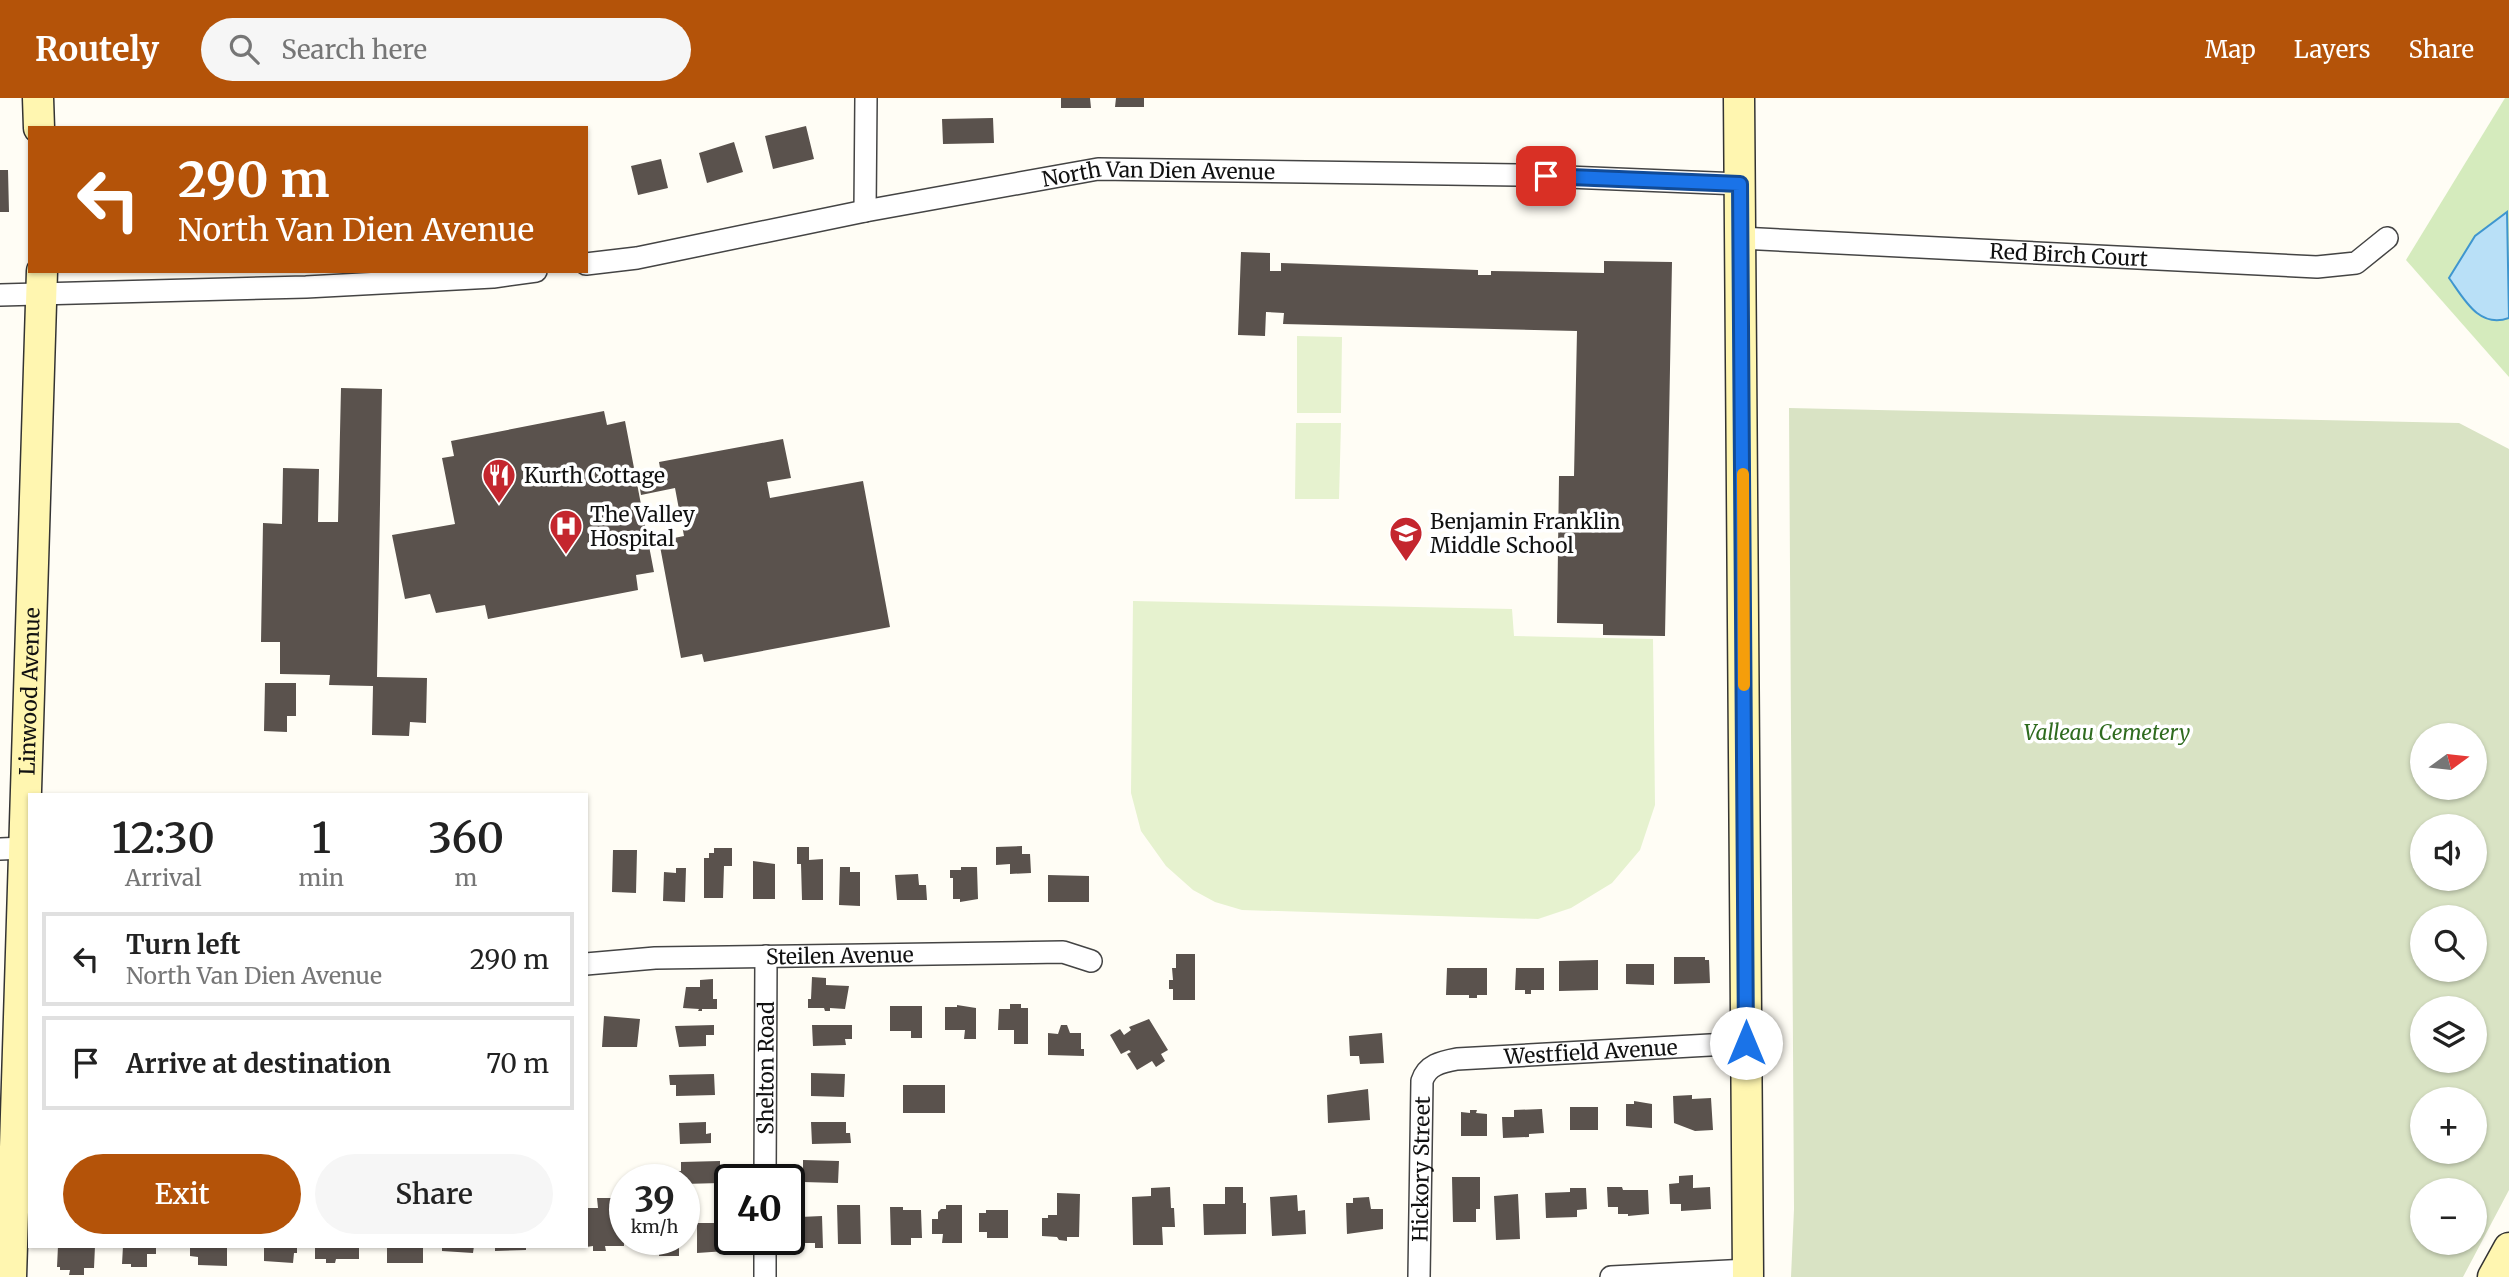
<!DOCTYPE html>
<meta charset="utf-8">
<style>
:root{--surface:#fff;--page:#f6f6f6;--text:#222;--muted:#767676;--line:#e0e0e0;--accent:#b45309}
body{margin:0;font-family:Merriweather,serif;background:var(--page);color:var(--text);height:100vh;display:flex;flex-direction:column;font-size:26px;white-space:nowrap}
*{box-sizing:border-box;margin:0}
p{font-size:23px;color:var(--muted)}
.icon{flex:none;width:38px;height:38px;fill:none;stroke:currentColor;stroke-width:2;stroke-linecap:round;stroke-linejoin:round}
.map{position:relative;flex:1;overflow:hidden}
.panel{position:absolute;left:28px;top:695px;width:560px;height:455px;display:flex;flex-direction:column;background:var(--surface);border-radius:0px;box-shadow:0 2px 5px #0004}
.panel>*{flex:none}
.guide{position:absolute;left:28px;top:28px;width:560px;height:147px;border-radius:0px;box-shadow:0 2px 5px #0004;background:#b45309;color:#fff;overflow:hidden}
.needle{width:46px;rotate:75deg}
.buttons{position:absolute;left:2410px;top:625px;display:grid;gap:14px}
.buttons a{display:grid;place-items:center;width:77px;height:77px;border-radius:50%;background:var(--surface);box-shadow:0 2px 5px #0004;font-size:35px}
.speed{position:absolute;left:609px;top:1066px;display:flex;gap:14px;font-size:35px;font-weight:700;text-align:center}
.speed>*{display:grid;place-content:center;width:91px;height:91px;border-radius:50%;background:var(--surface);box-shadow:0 2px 5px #0004;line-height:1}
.speed small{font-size:18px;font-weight:400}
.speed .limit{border:4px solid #111;border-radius:10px;background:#fff;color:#111}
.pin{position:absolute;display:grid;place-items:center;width:60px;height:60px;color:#fff;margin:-30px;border-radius:14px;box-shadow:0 4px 10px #0006}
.me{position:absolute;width:77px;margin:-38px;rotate:0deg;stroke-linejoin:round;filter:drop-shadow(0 0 5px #0008)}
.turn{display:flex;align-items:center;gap:24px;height:147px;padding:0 35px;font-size:32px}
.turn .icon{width:91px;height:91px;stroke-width:2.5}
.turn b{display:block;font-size:49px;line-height:60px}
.eta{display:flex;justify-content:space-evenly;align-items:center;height:119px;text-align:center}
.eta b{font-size:42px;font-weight:600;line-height:49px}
.button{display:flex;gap:14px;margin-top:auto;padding:14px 35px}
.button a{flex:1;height:80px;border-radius:42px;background:var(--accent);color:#fff;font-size:28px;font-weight:600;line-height:80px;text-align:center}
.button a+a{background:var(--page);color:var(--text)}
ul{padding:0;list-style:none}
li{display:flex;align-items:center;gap:21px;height:94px;margin:0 14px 10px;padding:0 21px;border:4px solid var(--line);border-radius:0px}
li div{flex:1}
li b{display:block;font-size:26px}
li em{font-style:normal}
header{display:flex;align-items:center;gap:42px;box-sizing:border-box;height:98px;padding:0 35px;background:var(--accent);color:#fff}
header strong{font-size:33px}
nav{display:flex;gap:38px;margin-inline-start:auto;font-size:24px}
.search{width:490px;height:63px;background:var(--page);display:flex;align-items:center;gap:18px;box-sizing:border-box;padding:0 24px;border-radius:38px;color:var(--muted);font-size:26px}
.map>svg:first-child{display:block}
</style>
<header>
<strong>Routely</strong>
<div class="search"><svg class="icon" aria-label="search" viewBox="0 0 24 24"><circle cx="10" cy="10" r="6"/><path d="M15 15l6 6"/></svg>Search here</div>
<nav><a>Map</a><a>Layers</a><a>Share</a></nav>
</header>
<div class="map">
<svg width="2509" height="1179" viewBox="0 0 2509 1179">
<rect width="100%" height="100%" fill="#fffdf5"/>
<!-- green -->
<path fill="#d5ebbd" d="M2505,0H2509V279L2406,162Z"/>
<!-- cemetery -->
<path fill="#d9e3c4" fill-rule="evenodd" d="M1789,310L2459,325L2509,351V1092L2463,1179H1791L1794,1111ZM2422,637H2474V690H2422ZM2474,728V780H2422V728ZM2474,819V872H2422V819ZM2422,910H2474V962H2422ZM2474,1001V1054H2422V1001ZM2474,1092V1144H2422V1092Z"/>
<!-- pitch -->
<path fill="#e6f2cf" d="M1297,238L1342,239L1341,315H1297Z
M1296,325H1341L1339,401H1295Z
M1133,503L1512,511L1514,538L1653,541L1655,707L1640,752L1612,785L1571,810L1538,821L1242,812L1215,804L1193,792L1166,768L1141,733L1131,695Z"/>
<!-- water -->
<path fill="#b9e0f7" stroke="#3f96cf" stroke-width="2" d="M2507,114L2509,220C2479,231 2464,201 2449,180L2475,138Z"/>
<!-- building -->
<path fill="#5a524d" d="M1061,0H1090L1091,10H1061Z
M1116,0H1144V9H1115Z
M993,20L994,45L943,46L942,21Z
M806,28L814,61L773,71L765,38Z
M734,44L743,74L707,85L699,55Z
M661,61L668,90L638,97L631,68Z
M0,72H8L9,114H0Z
M1241,154L1270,155V173H1281V165L1478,172V177H1491V173L1604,175V163L1672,164L1665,538L1603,537V526L1557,525L1559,378H1574L1577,233L1283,226L1284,215L1266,214L1265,238L1238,237Z
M341,290L382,291L377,579L427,580L426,625L410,624L409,638L372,637L373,588L329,587L330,577L280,576V544H261L263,425L282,426L283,370L319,371L318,424H338Z
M604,313L607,327L625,323L654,474L636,477L638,492L488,521L485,507L436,515L430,496L405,501L392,437L455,426L442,360L454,358L451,343Z
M783,341L791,380L767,384L770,400L863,383L890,529L704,564L702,556L681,560L659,443L684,438L675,390L641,397L639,385L662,381L659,364Z
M265,585H296V618H287V634L264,633Z
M1022,748V756H1030L1031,775L1010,776V766L996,767V749Z
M797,749H809V762L823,761V802H802L801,766H797Z
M714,750H732V768H724L723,800H704V760H709V755H714Z
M613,752H637L636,795L612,794Z
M753,763L775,766V801H753Z
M840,769H850V774H860V808L839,807Z
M961,769H977L978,801L960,804V801H953V780H950V772H961Z
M676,770H686L685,804L663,803L664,774L676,775Z
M918,776L919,787H926L927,802H897L895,777Z
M1048,777L1089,778V804H1048Z
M1176,856H1195V902H1173V891H1169V882H1173L1172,870H1176Z
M1674,859H1705V862H1709L1710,885L1674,886Z
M1598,862V892L1559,893V863Z
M1626,866H1654V887L1626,886Z
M1447,870H1487V897H1477V900H1469V897H1446Z
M1516,870H1544V892H1531V896H1525V892H1515Z
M812,879L826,880V887L849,888L845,911L830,910V913H825L824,910H808V901H811Z
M713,881V901H717V911H702V913H698L699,911L683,910L686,889H700V882Z
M1010,906H1021V910H1028V946H1014V932H998L999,911H1010Z
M957,907L976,910V941H964L965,932H945V909H957Z
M890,908H922V940H911V933H890Z
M604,918L640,921L637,949H602Z
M1149,921L1168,952L1161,956L1165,963L1156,969L1152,963L1137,972L1127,956L1131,954L1129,952L1121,956L1110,937L1120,931L1124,937L1131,932L1129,929Z
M714,927V937H706V948L679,949L675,928Z
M812,927H852V941H845L846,947L813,948Z
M1061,927H1067L1070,935H1081V951H1084V958L1048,957V935L1058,936Z
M1382,935L1384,965L1360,966L1359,958H1350L1349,938Z
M811,975L845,976L844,999L811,998Z
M714,976L715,997L676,998V987H670L669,977Z
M903,987H945V1015H903Z
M1368,991L1370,1022L1328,1025L1327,997Z
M1692,997V1001L1711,1000L1713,1032L1695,1033L1674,1025L1673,998Z
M1634,1003L1652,1006V1030L1626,1028V1006H1634Z
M1570,1009H1598V1032H1570Z
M1542,1011L1544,1035L1529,1036V1039L1503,1040L1502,1019H1514V1012Z
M1470,1012H1477L1476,1015L1487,1016V1038H1461V1014L1470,1015Z
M706,1024V1036L711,1035V1045L680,1046L679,1025Z
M811,1024H846V1035H850L851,1045L812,1046Z
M803,1062L839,1063L838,1085L803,1084Z
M720,1063V1085L684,1086V1082H676V1073H681V1064Z
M1693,1077V1090L1710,1089L1711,1111L1681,1113V1106H1670L1669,1086L1679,1085V1078Z
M1452,1079H1480V1111H1476V1124H1453Z
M1170,1089L1171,1110H1174L1175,1129H1162L1163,1147H1133L1132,1099L1151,1098V1090Z
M1225,1089H1243V1105H1246V1136L1204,1137L1203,1106H1225Z
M1607,1089H1622L1623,1092H1648L1649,1116L1628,1118V1116H1618V1109H1608Z
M1570,1090H1586L1587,1111L1577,1112V1119L1546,1120L1545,1095L1570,1094Z
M1057,1095L1080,1096L1079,1139H1067V1143L1059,1142L1057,1139L1042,1138V1120H1048V1117H1057Z
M1518,1096L1520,1141L1496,1142L1494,1098Z
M1297,1097L1298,1113L1305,1112L1306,1136L1272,1138L1270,1099Z
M1369,1099L1371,1111H1383V1131L1347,1136L1346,1105H1353V1100Z
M597,1100H618V1109H623L624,1148H605L606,1153H593V1148L586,1149V1110H598Z
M837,1107H860L861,1146H838Z
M946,1107H962V1145H942L943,1136H932V1121H938V1114L941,1111H946Z
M890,1109H903V1112H921L922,1140H911V1147H891Z
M986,1112H1008V1140H987V1134H979V1115H986Z
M822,1118L823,1150H815V1145H793V1132H800V1119Z
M697,1125H719V1137H725L726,1153L697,1155Z
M659,1141H679V1158H659Z
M58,1148H95L94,1170H84V1177H69L70,1172H60V1169H57Z
M123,1148H156V1156H147V1169H131V1166H122Z
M200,1148H227V1168L198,1167V1159L190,1158V1149Z
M264,1148H297V1155H294L293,1165L264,1163Z
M315,1148H359V1161H336L335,1165H326V1161H315Z
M387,1148H423V1165H387Z
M442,1148H474L473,1155L442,1153Z
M495,1148H526V1152L495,1153Z"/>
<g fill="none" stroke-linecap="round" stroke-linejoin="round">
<defs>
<g id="street">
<path d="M865,113L866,0"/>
<path id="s1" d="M1740,140L2317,169L2356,165L2387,140"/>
<path id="s2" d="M586,166L637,160L865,113L1098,71L1518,77L1740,86"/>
<path d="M0,197L306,189L493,179L536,173"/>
<path d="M0,751L25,750"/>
<path id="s3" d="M586,866L655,860L1063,854L1091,863"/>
<path id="s4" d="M765,1082L766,858"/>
<path d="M765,1179V1141"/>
<path id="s5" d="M1419,1179L1422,983C1427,967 1441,964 1457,961L1746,945"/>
<path d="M1611,1179L1748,1172"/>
</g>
<g id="secondary">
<path d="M38,0L39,30"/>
<path d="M1739,0L1748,1179"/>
<path id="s6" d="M11,1179L42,173"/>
<path d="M2493,1179L2509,1150"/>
</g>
</defs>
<!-- street casing -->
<use href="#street" stroke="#444" stroke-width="24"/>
<!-- secondary casing -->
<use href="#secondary" stroke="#333" stroke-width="33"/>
<!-- street -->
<use href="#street" stroke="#fff" stroke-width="21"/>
<!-- secondary -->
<use href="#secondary" stroke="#fff6b0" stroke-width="30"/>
</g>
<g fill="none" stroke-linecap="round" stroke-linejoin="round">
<defs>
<path id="route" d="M1546,78L1740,86L1746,945"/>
</defs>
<!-- route casing -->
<use href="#route" stroke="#114b97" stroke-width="18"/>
<!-- route -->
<use href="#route" stroke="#1a73e8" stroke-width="12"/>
<!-- slow -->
<path stroke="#f59e0b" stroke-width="12" d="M1743,376L1744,587"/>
</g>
<!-- icons -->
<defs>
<symbol id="restaurant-pin" viewBox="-11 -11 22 30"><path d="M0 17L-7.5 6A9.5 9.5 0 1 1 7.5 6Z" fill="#c4262e" stroke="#fff"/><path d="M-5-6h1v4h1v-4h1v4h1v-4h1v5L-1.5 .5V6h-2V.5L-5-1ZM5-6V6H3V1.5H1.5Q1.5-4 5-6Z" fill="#fff"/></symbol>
<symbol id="hospital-pin" viewBox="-11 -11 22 30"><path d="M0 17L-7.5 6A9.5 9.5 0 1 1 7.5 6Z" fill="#c4262e" stroke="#fff"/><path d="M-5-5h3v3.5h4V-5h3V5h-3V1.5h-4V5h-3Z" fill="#fff"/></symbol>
<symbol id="school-pin" viewBox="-11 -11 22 30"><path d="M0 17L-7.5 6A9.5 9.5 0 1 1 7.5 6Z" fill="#c4262e" stroke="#fff"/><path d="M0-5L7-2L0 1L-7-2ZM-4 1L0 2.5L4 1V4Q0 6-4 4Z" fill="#fff"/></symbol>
</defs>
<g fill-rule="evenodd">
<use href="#restaurant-pin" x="480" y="358" width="38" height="52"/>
<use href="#hospital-pin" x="547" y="409" width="38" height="52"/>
<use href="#school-pin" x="1387" y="416" width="38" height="52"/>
</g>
<g text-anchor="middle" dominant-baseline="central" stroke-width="7" stroke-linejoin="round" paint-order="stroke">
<!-- street labels -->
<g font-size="21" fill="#111" stroke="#fff">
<text stroke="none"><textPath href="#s2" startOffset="581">North Van Dien Avenue</textPath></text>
<text stroke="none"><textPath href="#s1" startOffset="329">Red Birch Court</textPath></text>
<text stroke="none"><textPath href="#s6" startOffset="586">Linwood Avenue</textPath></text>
<text stroke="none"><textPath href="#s3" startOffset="254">Steilen Avenue</textPath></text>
<text stroke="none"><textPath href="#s5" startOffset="374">Westfield Avenue</textPath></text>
<text stroke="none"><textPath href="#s4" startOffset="112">Shelton Road</textPath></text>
<text stroke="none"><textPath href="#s5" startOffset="108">Hickory Street</textPath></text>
</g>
<!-- poi labels -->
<g font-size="21" fill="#111" stroke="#fff" text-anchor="start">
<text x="524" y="377">Kurth Cottage</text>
<text x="590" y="416">The Valley<tspan x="590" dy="24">Hospital</tspan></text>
<text x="1430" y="423">Benjamin Franklin<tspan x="1430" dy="24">Middle School</tspan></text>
</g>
<!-- park labels -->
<g font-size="21" font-style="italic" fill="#2f6b1f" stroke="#fff">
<text x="2107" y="634">Valleau Cemetery</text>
</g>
</g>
</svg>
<div class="buttons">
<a><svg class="needle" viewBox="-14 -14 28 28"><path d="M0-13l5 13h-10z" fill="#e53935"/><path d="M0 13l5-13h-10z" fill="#767676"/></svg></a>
<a><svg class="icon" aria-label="sound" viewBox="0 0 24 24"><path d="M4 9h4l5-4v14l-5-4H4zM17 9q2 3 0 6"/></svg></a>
<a><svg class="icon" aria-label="search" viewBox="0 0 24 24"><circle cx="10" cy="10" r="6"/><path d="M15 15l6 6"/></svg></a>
<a><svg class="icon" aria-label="layers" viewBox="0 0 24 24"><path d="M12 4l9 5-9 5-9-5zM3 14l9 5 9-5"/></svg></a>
<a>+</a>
<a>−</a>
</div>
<div class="speed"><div>39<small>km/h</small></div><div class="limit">40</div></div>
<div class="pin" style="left:1546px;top:78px;background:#d93025"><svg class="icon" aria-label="arrive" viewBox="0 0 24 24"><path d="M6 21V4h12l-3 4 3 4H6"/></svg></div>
<svg class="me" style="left:1746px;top:945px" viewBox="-20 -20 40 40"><circle r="19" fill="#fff"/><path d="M0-13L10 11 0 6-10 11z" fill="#1a73e8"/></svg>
<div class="guide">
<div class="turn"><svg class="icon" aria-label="left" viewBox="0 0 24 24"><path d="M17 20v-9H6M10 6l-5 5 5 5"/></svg><div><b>290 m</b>North Van Dien Avenue</div></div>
</div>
<section class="panel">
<div class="eta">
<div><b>12:30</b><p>Arrival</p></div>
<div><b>1</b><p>min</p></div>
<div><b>360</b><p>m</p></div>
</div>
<ul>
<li><svg class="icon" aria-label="left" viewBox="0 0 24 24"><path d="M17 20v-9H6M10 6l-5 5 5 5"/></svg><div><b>Turn left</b><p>North Van Dien Avenue</p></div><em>290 m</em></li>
<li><svg class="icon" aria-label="arrive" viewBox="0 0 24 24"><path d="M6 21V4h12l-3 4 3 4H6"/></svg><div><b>Arrive at destination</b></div><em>70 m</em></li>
</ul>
<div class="button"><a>Exit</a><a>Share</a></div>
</section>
</div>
